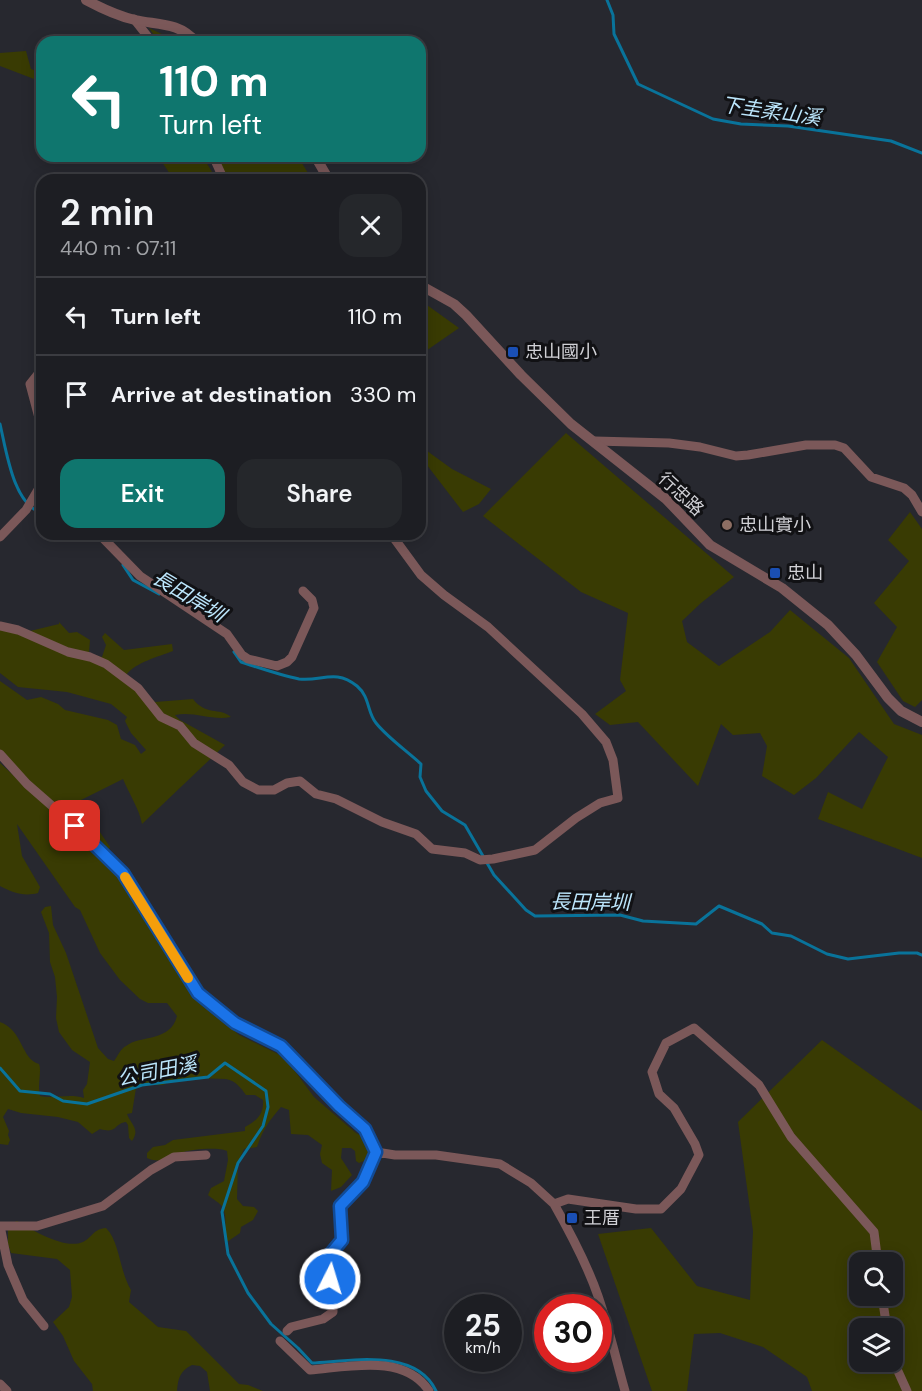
<!DOCTYPE html>
<meta charset="utf-8">
<style>
:root{--surface:#1d1e23;--page:#25272b;--text:#f1f3f6;--muted:#a0a2a6;--line:#3b3c41;--accent:#0f766e}
body{margin:0;font-family:"DM Sans","Noto Sans TC",sans-serif;background:var(--page);color:var(--text);height:100vh;display:flex;flex-direction:column;font-size:22px;white-space:nowrap}
*{box-sizing:border-box;margin:0}
p{font-size:20px;color:var(--muted)}
.icon{flex:none;width:33px;height:33px;fill:none;stroke:currentColor;stroke-width:2;stroke-linecap:round;stroke-linejoin:round}
.map{position:relative;flex:1;overflow:hidden}
.side{position:absolute;left:36px;top:174px;width:390px;height:366px;display:flex;flex-direction:column;background:var(--surface);border-radius:18px;box-shadow:0 3px 15px #0003,0 0 0 2px var(--line)}
.side>*{flex:none}
.banner{position:absolute;left:36px;top:36px;width:390px;height:126px;border-radius:18px;box-shadow:0 3px 15px #0003,0 0 0 2px var(--line);background:#0f766e;color:#fff;overflow:hidden}
.tools{position:absolute;left:849px;top:1252px;display:grid;gap:12px}
.tools a{display:grid;place-items:center;width:54px;height:54px;border-radius:12px;background:var(--surface);box-shadow:0 3px 15px #0003,0 0 0 2px var(--line);font-size:30px}
.speed{position:absolute;left:444px;top:1294px;display:flex;gap:12px;font-size:30px;font-weight:700;text-align:center}
.speed>*{display:grid;place-content:center;width:78px;height:78px;border-radius:50%;background:var(--surface);box-shadow:0 3px 15px #0003,0 0 0 2px var(--line);line-height:1}
.speed small{font-size:15px;font-weight:400}
.speed .limit{border:9px solid #d22;background:#fff;color:#111}
.pin{position:absolute;display:grid;place-items:center;width:51px;height:51px;color:#fff;margin:-26px;border-radius:12px;box-shadow:0 3px 9px #0006}
.me{position:absolute;width:66px;margin:-33px;rotate:5deg;stroke-linejoin:round;filter:drop-shadow(0 0 4px #0008)}
.turn{display:flex;align-items:center;gap:21px;height:126px;padding:0 24px;font-size:27px}
.turn .icon{width:78px;height:78px;stroke-width:2.5}
.turn b{display:block;font-size:42px;line-height:51px}
.round{display:grid;place-items:center;flex:none;width:63px;height:63px;border-radius:18px;background:var(--page)}
.headline{display:flex;align-items:center;justify-content:space-between;height:102px;padding:0 24px}
h1{font-size:36px;font-weight:600;line-height:45px}
.action{display:flex;gap:12px;margin-top:auto;padding:12px 24px}
.action a{flex:1;height:69px;border-radius:18px;background:var(--accent);color:#fff;font-size:24px;font-weight:600;line-height:69px;text-align:center}
.action a+a{background:var(--page);color:var(--text)}
ul{padding:0;list-style:none}
li{display:flex;align-items:center;gap:18px;height:78px;padding:0 24px;border-top:2px solid var(--line)}
li div{flex:1}
li b{display:block;font-size:22px}
li em{font-style:normal}
.map>svg:first-child{display:block}
</style>
<div class="map">
<svg width="922" height="1391" viewBox="0 0 922 1391">
<rect width="100%" height="100%" fill="#27282f"/>
<!-- green -->
<path fill="#393b03" fill-rule="evenodd" d="M149,28L179,42H159Z
M26,51L31,69L42,73V82L0,66V53Z
M158,156H182L206,162L217,180H174Z
M217,156H294L302,163L312,180H228Z
M420,300L459,328L420,355Z
M566,433L734,577L701,603L682,621L687,642L719,666L770,632L790,610L849,658L894,724L922,735V858L818,819L828,792L862,809L888,757L859,732L816,778L794,795L762,776L767,746L760,733L733,735L721,724L698,786L638,722L610,725L595,714L626,691L620,680L628,613L581,592L483,516Z
M420,439L423,448L452,469L491,489L479,504L463,512L420,456Z
M910,512L922,529V700L915,707L903,701L877,662L897,627L874,603L909,561L888,540Z
M0,622L30,631L59,624V622L69,633L77,632L90,640L89,652L94,655L102,657L106,645L102,637L105,633L124,650L172,644L173,651C158,657 136,662 126,675L155,702L193,699C206,716 219,707 231,717C212,721 194,711 175,715L180,720L225,745L142,824C139,808 129,794 123,779L81,800L83,807L110,847L107,852L92,833L39,790L0,751V681L27,700L41,697L58,704L65,710L108,720L117,725L121,739L135,745L141,754L146,750L131,733L125,721L127,717L111,704L67,692L18,687L0,673Z
M0,763L114,868L140,900L191,992L239,1035L278,1054L289,1063L314,1097L356,1133L364,1137C370,1148 374,1158 359,1163L356,1161L355,1151L351,1148H342L341,1158L352,1175L341,1187L331,1191L332,1170L322,1163L320,1154L322,1145L308,1135L291,1134L289,1110L281,1107C269,1121 263,1129 257,1147L244,1149L238,1162L237,1199L243,1206L254,1207L258,1211L253,1220L241,1227L240,1233L227,1242C223,1232 228,1219 223,1208C221,1203 212,1199 208,1195L211,1188L224,1181L228,1160L227,1151C219,1147 192,1149 184,1152C171,1158 161,1164 147,1158V1153L153,1147L165,1145L173,1140L245,1131V1127C256,1121 264,1115 263,1100L255,1095H246C241,1088 236,1081 226,1079L195,1078L172,1080L163,1085H144L136,1088L132,1113L127,1114C132,1126 140,1129 132,1141L129,1138L128,1125L126,1122C113,1124 118,1134 100,1129L92,1134L78,1122L58,1117L21,1113L8,1109L3,1117L9,1131L8,1135L10,1140L8,1145L0,1144V1022C23,1030 21,1059 39,1064C42,1071 37,1085 40,1096C54,1099 70,1093 84,1098L83,1090L87,1084L90,1062L72,1050L59,1032L56,1018L57,997L55,977L50,962L49,933L41,912L45,907L51,906L53,925L66,953L98,1048L108,1059L114,1061C118,1056 120,1049 126,1046C140,1035 171,1042 177,1016L167,1003H148L140,999L120,980L100,953L80,910L75,907L17,824L22,856L40,887L38,893C23,897 12,892 0,886Z
M822,1040L922,1111V1391H812L807,1377L763,1347L720,1333L694,1334L687,1391H652L598,1234L651,1228L697,1286L750,1300L753,1231L738,1122ZM860,1263H892V1296H860ZM860,1329H892V1362H860Z
M17,1221C32,1230 65,1250 83,1242C93,1237 93,1229 106,1228C120,1242 119,1270 131,1290L129,1302L158,1327L186,1331L239,1384L248,1385L263,1391H210L207,1372L200,1366L192,1365C180,1371 178,1378 177,1391H93L92,1384L74,1361L63,1336L53,1322L69,1307L72,1297L70,1270L57,1259L11,1253L8,1244V1225Z"/>
<g fill="none" stroke-linecap="round" stroke-linejoin="round">
<!-- stream -->
<path stroke="#09739a" stroke-width="3" d="M607,0L613,15L614,34L638,84L713,119L741,124L788,126L891,141L922,153
M0,424C6,449 13,505 42,513
M92,534L98,539
M123,565L133,580L159,594
M234,652L241,662C260,668 279,675 299,679C321,682 335,668 357,686C370,697 367,712 376,723C388,738 407,751 421,764L420,777L426,791L442,811L465,825L494,875L526,910L535,916L620,915L643,921L696,924L719,906L762,924L772,933L791,936L827,954L848,959L899,953H917L922,955
M0,1068L20,1091L50,1094L63,1101L87,1104L142,1085L208,1077L225,1063L266,1091L268,1107L263,1126L238,1163L222,1212L228,1254L248,1293L271,1324L298,1348L312,1363C351,1361 416,1348 436,1391"/>
<!-- minor -->
<path stroke="#7b5859" stroke-width="9" d="M134,19L152,42
M213,156L224,180
M42,369L30,384L42,429
M595,441L669,443L700,447L736,456L748,455L806,445H835L844,448L871,477L904,488L912,495L922,512
M99,534L140,576L227,634L242,655L248,659L277,666L287,662L292,657L314,608L312,600L303,591
M0,537L26,510L42,483
M0,626L18,630L68,652L90,657L106,664L138,688L161,717L180,726L194,743L229,765L243,782L258,790H274L287,783L300,781L316,794L336,799L382,822L416,834L432,849L465,853L480,860L493,859L535,850L576,818L600,803L618,798L613,760L606,742L582,714L488,627L444,595L421,575L391,534
M0,754L27,784L75,826L123,872L198,993L235,1023L281,1046L339,1106L365,1129L376,1152L395,1155H436L500,1164L531,1183L554,1204
M0,1226H37L103,1206L151,1170L174,1157L206,1155
M0,1226L8,1265L23,1300L44,1326
M882,1296L887,1329
M287,1331L291,1327L323,1319L333,1312V1299L327,1258L342,1240L340,1206L363,1182L376,1152
M280,1341L310,1370C348,1367 405,1353 429,1391
M892,1358L907,1391
M0,1384L7,1391
M625,1391C616,1359 609,1328 598,1296C587,1264 571,1234 554,1204L568,1199L636,1209H661L681,1189L699,1155L695,1144L674,1108L659,1094L652,1072L666,1043L694,1028L759,1085L791,1137L874,1232L878,1263"/>
<!-- tertiary -->
<path stroke="#7b5859" stroke-width="10" d="M86,0C101,8 118,16 135,20C158,25 179,22 196,42
M315,156L329,180
M420,285L454,304L466,315L521,375L571,424L666,499L710,545L782,588L828,625L856,655L888,698L901,711L922,722"/>
</g>
<g fill="none" stroke-linecap="round" stroke-linejoin="round">
<defs>
<path id="route" d="M75,826L123,873L198,993L235,1023L281,1046L339,1106L365,1129L376,1152L363,1182L340,1206L342,1240L327,1258L330,1279"/>
</defs>
<!-- route casing -->
<use href="#route" stroke="#114b97" stroke-width="15"/>
<!-- route -->
<use href="#route" stroke="#1a73e8" stroke-width="10"/>
<!-- slow -->
<path stroke="#f59e0b" stroke-width="10" d="M125,877L188,978"/>
</g>
<!-- markers -->
<g fill="#1a4fb4" stroke="#111114" stroke-width="2">
<rect x="507" y="346" width="12" height="12" rx="3"/>
<rect x="769" y="567" width="12" height="12" rx="3"/>
<rect x="566" y="1212" width="12" height="12" rx="3"/>
</g>
<circle fill="#8d6e63" stroke="#111114" stroke-width="2" cx="727" cy="525" r="6"/>
<g text-anchor="middle" dominant-baseline="central" stroke-width="6" stroke-linejoin="round" paint-order="stroke">
<!-- poi labels -->
<g font-size="18" fill="#d1d1d6" stroke="#111114" text-anchor="start">
<text x="525" y="352">忠山國小</text>
<text x="739" y="525">忠山實小</text>
<text x="787" y="573">忠山</text>
<text x="584" y="1218">王厝</text>
</g>
<!-- street labels -->
<g font-size="18" fill="#d1d1d6" stroke="#111114">
<text transform="translate(681 494) rotate(43)">行忠路</text>
</g>
<!-- water labels -->
<g font-size="20" font-style="italic" fill="#bce6fc" stroke="#111114">
<text transform="translate(771 111) rotate(8)">下圭柔山溪</text>
<text transform="translate(189 596) rotate(31)">長田岸圳</text>
<text transform="translate(590 902) rotate(1)">長田岸圳</text>
<text transform="translate(157 1071) rotate(-11)">公司田溪</text>
</g>
</g>
</svg>
<div class="tools">
<a><svg class="icon" aria-label="search" viewBox="0 0 24 24"><circle cx="10" cy="10" r="6"/><path d="M15 15l6 6"/></svg></a>
<a><svg class="icon" aria-label="layers" viewBox="0 0 24 24"><path d="M12 4l9 5-9 5-9-5zM3 14l9 5 9-5"/></svg></a>
</div>
<div class="speed"><div>25<small>km/h</small></div><div class="limit">30</div></div>
<div class="pin" style="left:75px;top:826px;background:#d93025"><svg class="icon" aria-label="arrive" viewBox="0 0 24 24"><path d="M6 21V4h12l-3 4 3 4H6"/></svg></div>
<svg class="me" style="left:330px;top:1279px" viewBox="-20 -20 40 40"><circle r="17" fill="#1a73e8" stroke="#fff" stroke-width="3"/><path d="M0-11L8 9 0 5-8 9z" fill="#fff"/></svg>
<div class="banner">
<div class="turn"><svg class="icon" aria-label="left" viewBox="0 0 24 24"><path d="M17 20v-9H6M10 6l-5 5 5 5"/></svg><div><b>110 m</b>Turn left</div></div>
</div>
<section class="side">
<div class="headline"><div><h1>2 min</h1><p>440 m · 07:11</p></div><a class="round"><svg class="icon" aria-label="close" viewBox="0 0 24 24"><path d="M6 6l12 12M18 6L6 18"/></svg></a></div>
<ul>
<li><svg class="icon" aria-label="left" viewBox="0 0 24 24"><path d="M17 20v-9H6M10 6l-5 5 5 5"/></svg><div><b>Turn left</b></div><em>110 m</em></li>
<li><svg class="icon" aria-label="arrive" viewBox="0 0 24 24"><path d="M6 21V4h12l-3 4 3 4H6"/></svg><div><b>Arrive at destination</b></div><em>330 m</em></li>
</ul>
<div class="action"><a>Exit</a><a>Share</a></div>
</section>
</div>
